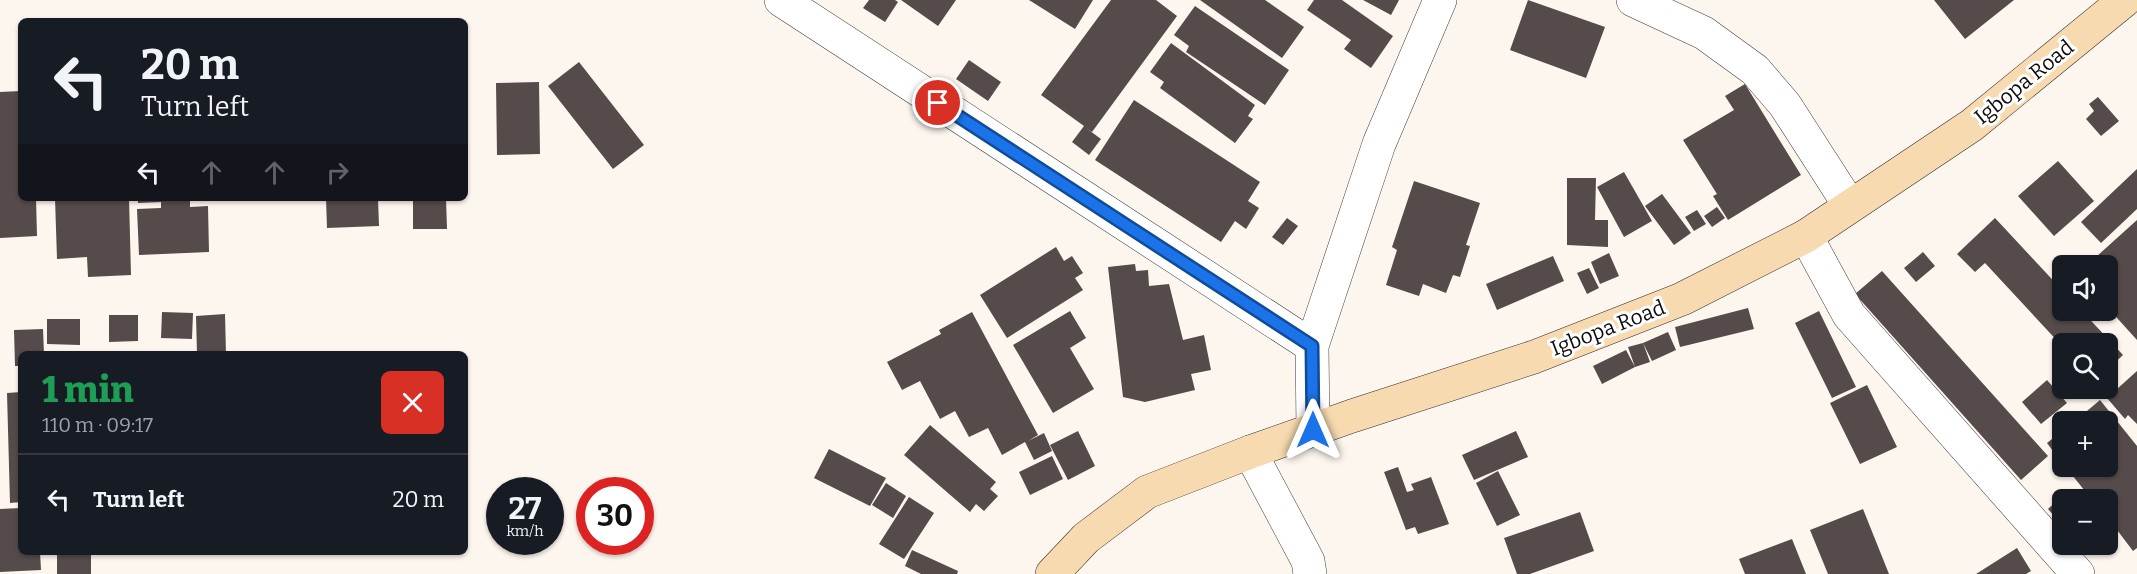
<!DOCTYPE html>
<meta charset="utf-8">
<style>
:root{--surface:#171b24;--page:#242831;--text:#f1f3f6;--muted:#9ea1a6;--line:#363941}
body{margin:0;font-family:Bitter,serif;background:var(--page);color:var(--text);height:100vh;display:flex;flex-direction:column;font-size:22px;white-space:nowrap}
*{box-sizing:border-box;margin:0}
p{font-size:20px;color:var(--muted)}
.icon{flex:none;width:33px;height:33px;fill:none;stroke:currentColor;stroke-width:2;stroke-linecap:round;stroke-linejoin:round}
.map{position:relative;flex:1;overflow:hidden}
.side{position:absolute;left:18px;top:351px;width:450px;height:204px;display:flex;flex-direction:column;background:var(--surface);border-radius:9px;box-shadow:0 2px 4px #0004}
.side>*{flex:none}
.hud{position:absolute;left:18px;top:18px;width:450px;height:183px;border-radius:9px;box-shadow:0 2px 4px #0004;background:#171b24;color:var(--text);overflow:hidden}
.controls{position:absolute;left:2052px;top:255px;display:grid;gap:12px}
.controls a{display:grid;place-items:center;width:66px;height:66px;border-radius:9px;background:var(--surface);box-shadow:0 2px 4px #0004;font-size:30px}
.speed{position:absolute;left:486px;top:477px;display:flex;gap:12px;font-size:30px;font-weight:700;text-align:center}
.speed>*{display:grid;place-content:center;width:78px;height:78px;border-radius:50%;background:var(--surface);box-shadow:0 2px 4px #0004;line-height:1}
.speed small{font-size:15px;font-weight:400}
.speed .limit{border:9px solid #d22;background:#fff;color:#111}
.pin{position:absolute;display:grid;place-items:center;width:51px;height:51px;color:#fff;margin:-26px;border:3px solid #fff;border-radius:50%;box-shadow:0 2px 6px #0007}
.me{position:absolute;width:66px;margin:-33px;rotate:0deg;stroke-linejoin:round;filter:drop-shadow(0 0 4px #0008)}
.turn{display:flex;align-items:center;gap:21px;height:126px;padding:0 24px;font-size:27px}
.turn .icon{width:78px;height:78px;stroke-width:2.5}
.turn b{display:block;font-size:42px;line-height:51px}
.lanes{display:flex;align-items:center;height:57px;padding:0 24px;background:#0003;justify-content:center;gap:30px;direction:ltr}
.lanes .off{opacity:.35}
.round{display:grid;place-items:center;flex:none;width:63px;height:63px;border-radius:9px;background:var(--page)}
.summary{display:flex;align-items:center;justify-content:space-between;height:102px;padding:0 24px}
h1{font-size:36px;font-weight:800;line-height:45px;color:#1e9e55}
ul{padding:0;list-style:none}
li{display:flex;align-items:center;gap:18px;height:90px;padding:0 24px;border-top:2px solid var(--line)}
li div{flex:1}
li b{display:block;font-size:22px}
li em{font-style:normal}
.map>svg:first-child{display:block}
</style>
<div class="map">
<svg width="2137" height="574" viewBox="0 0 2137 574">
<rect width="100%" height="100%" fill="#fdf6ee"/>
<!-- building -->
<path fill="#544b4a" d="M869,0H895L898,2L885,22L863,8Z
M901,0H956L938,26Z
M1029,0H1093L1075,29Z
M1111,0H1156L1177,16L1092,132L1086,128L1101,139L1089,155L1072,142L1084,126L1041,95Z
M1200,0H1265L1304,27L1282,58Z
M1314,0H1342L1393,36L1371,68L1344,49L1351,40L1307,10Z
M1363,0H1399L1391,15Z
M1528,0L1605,27L1586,78L1510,50Z
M1934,0H2014L1965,39Z
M1195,6L1289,70L1265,105L1186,52L1189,46L1174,35Z
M1171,43L1255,105L1248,116L1253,119L1235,143L1160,88L1164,82L1150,72Z
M969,60L1001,82L988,101L956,79Z
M579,62L644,145L613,169L548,86Z
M539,82L540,154L497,155L496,83Z
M1745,84L1801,175L1728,220L1713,196L1717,194L1683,140L1734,110L1725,96Z
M21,91V198H36L37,236L0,238V92Z
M2098,97L2119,121L2101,136L2086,119L2094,111L2089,104Z
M1134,100L1260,182L1248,201L1259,208L1246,229L1235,221L1221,242L1095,160Z
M2058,161L2094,201L2054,236L2018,196Z
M2137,169V209L2101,243L2081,222Z
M1624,172L1652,221L1624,237L1597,187Z
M1567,178H1596L1595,220H1608V247L1567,245Z
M1414,181L1480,203L1466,245L1470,246L1460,277L1453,275L1446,293L1423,284L1419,296L1386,285L1397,250L1392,247Z
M1662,194L1691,233L1674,245L1645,206Z
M55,198H129L131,275L88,277L87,257L57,259Z
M138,198H207V201H190V207L208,206L209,252L139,255L137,209L161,208V202L138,203Z
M326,198H378L379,226L327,228Z
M413,198H446L447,229H413Z
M1717,207L1725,218L1712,227L1704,216Z
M1697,210L1706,224L1694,231L1685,217Z
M1287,218L1298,226L1283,245L1272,237Z
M1995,218L2062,290V310H2081L2123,355L2108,369V344H2062V346L1985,263L1975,272L1957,254Z
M2137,220V340L2108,308V266H2086Z
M1056,247L1064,261L1072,256L1083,273L1075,278L1083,290L1007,338L980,295Z
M1923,252L1935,266L1916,282L1904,268Z
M1609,253L1619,276L1600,284L1591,262Z
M1553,256L1564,281L1497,310L1486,284Z
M1135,264L1136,271L1148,270L1149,286L1169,284L1183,340L1204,335L1211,370L1191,374L1195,390L1145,402L1123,397L1108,267Z
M1589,268L1599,288L1587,294L1577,273Z
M1882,271L2048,456L2021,480L1855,294Z
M1748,308L1754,329L1680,347L1675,327Z
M1070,311L1086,338L1070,348L1094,389L1053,413L1013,345Z
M1819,311L1856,387L1832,398L1795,323Z
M162,312L193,313L192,339L161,338Z
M972,312L1038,435L1028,441L1044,433L1052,451L1034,460L1025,442L1002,455L988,428L969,437L955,411L940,419L920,381L902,390L887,362L941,334L939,330Z
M225,314L226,354H197L196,316Z
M109,315H138V341L109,342Z
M47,319H80V345L47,344Z
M43,329L44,354H21V366H15L14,330Z
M1668,332L1676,350L1652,361L1643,343Z
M1643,343L1650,362L1635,367L1602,384L1593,366L1626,350L1635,367L1628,347Z
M2137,371V424L2128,415L2125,419L2107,398Z
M2047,380L2067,403L2041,424L2022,402Z
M1867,385L1897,447L1860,464L1830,403Z
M21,392V502L10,503L7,393Z
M2100,400L2137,446V548L2133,551L2108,518V500H2092L2065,466H2108V422H2074Z
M930,425L996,482L990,489L998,496L984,511L976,504L970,512L904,455Z
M1078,431L1095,466L1068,480L1050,445Z
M1516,431L1528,457L1474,480L1462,455Z
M2062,431V463L2047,443Z
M829,449L886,478L870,506L814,478Z
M1052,456L1063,479L1030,495L1019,472Z
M1398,467L1407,492L1414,490L1411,484L1431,477L1449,524L1418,534L1415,527L1406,530L1384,472Z
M1498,471L1520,515L1497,526L1476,483Z
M886,483L906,496L893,518L872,505Z
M2069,489L2080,500H2062V525L2048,509Z
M909,497L934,513L904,559L879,544Z
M21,508V552H40L41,570L0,572V509Z
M1863,509L1889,574H1828L1810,530Z
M1580,512L1594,551L1530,574H1517L1504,538Z
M1792,539L1806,574H1745L1739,559Z
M2017,548L2031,571L2026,574H1976Z
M912,550L958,571L957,574H921L905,566Z
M57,552H91V574H57Z"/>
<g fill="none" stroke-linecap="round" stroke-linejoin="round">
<defs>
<path id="street" d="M781,0L1312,346
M1633,0L1704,33L1755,70L1785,105L1850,206
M1806,236L1849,315L2078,574
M1313,430L1312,346L1379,144L1440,0
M1250,452L1308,561L1310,574"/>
<path id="secondary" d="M1052,574L1086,538L1147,492L1250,452L1352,416L1534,357L1682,299L1806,236L1972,125L2125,0"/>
</defs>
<!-- street casing -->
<use href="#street" stroke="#3f3f3f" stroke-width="34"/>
<!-- secondary casing -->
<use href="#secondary" stroke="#2e2e2e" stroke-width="34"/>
<!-- street -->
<use href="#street" stroke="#fff" stroke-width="33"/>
<!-- secondary -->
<use href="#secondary" stroke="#f7daaf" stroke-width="33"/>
</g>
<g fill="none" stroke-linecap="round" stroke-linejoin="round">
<defs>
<path id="route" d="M938,103L1312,346L1313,430"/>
</defs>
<!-- route casing -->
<use href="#route" stroke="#114b97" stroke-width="15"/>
<!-- route -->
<use href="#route" stroke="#1a73e8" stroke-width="10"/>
</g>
<g text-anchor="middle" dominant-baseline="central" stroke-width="6" stroke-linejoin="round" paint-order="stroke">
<!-- street labels -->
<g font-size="21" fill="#0c0c0c" stroke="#fff">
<text transform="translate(2024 82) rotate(-39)">Igbopa Road</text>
<text transform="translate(1608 328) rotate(-21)">Igbopa Road</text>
</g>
</g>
</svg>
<div class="controls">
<a><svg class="icon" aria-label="sound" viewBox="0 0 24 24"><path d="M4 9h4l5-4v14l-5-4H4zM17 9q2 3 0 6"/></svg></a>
<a><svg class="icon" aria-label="search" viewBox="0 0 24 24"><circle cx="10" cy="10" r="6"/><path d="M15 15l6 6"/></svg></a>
<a>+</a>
<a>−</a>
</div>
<div class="speed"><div>27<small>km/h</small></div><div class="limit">30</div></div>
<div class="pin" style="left:938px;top:103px;background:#d93025"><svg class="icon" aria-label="arrive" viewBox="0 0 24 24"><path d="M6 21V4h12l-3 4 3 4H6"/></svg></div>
<svg class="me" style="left:1313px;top:430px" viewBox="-20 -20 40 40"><path d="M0-17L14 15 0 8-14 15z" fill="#1a73e8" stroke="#fff" stroke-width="4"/></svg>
<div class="hud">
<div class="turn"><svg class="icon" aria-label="left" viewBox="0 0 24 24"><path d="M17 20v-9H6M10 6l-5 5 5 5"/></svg><div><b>20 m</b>Turn left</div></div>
<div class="lanes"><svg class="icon" aria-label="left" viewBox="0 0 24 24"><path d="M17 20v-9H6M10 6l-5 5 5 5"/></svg><svg class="icon off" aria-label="ahead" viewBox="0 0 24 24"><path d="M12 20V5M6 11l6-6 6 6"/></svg><svg class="icon off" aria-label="ahead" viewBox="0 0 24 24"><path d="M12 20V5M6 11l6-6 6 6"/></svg><svg class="icon off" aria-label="right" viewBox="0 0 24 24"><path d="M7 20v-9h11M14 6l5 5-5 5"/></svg></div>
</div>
<section class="side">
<div class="summary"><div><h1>1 min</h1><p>110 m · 09:17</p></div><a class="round" style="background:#d93025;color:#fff"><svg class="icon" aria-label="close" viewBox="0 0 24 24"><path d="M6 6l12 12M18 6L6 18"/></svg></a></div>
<ul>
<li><svg class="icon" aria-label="left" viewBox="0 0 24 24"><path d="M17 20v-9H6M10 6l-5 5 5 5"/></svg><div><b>Turn left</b></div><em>20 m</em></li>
</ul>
</section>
</div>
